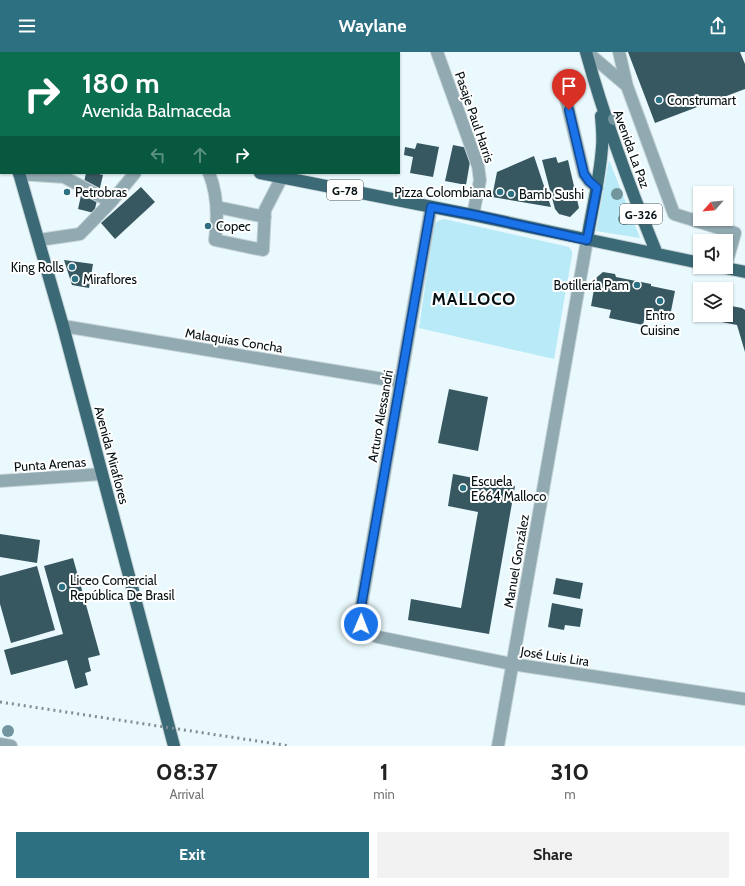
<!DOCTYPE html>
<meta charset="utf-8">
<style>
:root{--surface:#fff;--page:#f2f2f2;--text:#222;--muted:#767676;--accent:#2d7081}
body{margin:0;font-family:Cabin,sans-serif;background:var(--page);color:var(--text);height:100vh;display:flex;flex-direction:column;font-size:15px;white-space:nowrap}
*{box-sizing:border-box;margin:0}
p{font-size:13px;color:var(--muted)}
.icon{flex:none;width:22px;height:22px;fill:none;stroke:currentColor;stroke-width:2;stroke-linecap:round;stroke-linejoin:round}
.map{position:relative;height:694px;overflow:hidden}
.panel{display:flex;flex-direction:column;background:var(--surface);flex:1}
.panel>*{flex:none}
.guide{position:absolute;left:0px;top:0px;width:400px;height:122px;box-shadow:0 1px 3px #0004;background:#0b6e4f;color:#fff;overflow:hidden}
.needle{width:26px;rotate:243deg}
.buttons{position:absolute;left:693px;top:134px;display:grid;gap:8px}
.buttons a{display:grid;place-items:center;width:40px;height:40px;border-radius:0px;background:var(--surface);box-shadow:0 1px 3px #0004;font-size:20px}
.pin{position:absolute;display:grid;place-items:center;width:34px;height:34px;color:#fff;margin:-41px -17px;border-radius:50% 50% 50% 0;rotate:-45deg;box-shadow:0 0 4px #0007}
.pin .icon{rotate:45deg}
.me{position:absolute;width:44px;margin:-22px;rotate:1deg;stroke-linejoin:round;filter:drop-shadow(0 0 3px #0008)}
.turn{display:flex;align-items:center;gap:14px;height:84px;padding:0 16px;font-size:18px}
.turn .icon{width:52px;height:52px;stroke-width:2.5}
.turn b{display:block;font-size:28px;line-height:34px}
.lanes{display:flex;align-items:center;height:38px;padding:0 16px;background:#0003;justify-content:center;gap:20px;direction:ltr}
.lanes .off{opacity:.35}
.eta{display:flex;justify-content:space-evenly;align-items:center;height:68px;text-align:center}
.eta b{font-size:24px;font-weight:800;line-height:28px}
.button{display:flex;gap:8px;margin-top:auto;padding:8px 16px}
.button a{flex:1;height:46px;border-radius:0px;background:var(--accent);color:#fff;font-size:16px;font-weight:800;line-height:46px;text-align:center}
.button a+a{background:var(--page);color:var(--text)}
header{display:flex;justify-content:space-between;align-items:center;height:52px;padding:0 16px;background:var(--accent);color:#fff;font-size:18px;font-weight:800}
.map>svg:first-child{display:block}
</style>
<header><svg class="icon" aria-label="menu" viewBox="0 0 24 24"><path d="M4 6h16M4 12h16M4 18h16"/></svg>Waylane<svg class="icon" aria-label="share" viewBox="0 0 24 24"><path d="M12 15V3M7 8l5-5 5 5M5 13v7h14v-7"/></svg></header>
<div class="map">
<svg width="745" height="694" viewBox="0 0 745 694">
<rect width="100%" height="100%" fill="#eaf9fd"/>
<!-- green -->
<path fill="#b9eaf8" d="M609,108L640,186L596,179Z
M444,167L569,195L572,199V203L554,307L419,276L434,172L438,169Z"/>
<!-- building -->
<path fill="#385861" d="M628,0H740L745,12V37L655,71Z
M417,91L439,95L433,125L410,121L413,105L404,103L405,95L415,97Z
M453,93L468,96L471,104L466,133L445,129Z
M534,104L551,155L492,145L497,120Z
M556,105L558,111L568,108L579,156L570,165L559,162L555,157L542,108Z
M86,121H95L103,123L94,161L78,157Z
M141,135L155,150L115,187L101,171Z
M64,208L93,212L89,236L72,233Z
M603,220L615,222L616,225L651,232V234L675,239L670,264L646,259L643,273L609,266L611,258L591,254L596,226Z
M726,253L742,256L745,258V300L737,273L706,267L707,263H726Z
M449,337L488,345L478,399L438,391Z
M453,422L515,434L489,582L408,568L411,547L461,556L478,460L448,454Z
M0,482L40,488L37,511L0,505Z
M73,506L100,603L88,606L91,619L85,621L88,633L75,637L67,608L11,623L4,598L63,582L44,514Z
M37,514L55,578L11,591L0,552V524Z
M556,526L583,531L580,547L553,542Z
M552,551L583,557L580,575L565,573L564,578L548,575Z"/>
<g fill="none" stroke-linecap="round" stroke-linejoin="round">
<defs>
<path id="minor" d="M111,0L112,1
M205,0V1
M437,0L478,114L480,128L473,163
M587,0L627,34
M619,0L627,34L674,162L735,181L726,213
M562,30L584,122L589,129L597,136
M64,121V125L111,150
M209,121C218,143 218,166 215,188L263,198L265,158L282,125
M19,122L64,125
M217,155L265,165
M431,155L360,561C360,574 365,582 378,585L512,612L745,647
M39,188L80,182L111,150L135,121
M63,274L401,330
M0,429L102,422
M0,692L11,694
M498,694L587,188"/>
<path id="major" d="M586,0C605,69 630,136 657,202
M0,69L1,70
M19,121L63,274L174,694
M260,121L473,163L552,180L700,211
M587,188C592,157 600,126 602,95C603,85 602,75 601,64
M721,215L745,220"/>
</defs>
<!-- minor casing -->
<use href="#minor" stroke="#c5d4d7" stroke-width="14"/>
<!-- major casing -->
<use href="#major" stroke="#c5d4d7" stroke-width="14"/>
<!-- minor -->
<use href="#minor" stroke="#91a9b0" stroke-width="12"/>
<!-- major -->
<use href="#major" stroke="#3b6975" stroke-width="12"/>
<!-- rail -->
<path stroke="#808e91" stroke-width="3" stroke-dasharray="2 4" stroke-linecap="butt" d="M0,650L290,694"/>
</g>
<!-- trees -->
<g fill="#73969e">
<circle cx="614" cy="67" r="6"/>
<circle cx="617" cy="142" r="6"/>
<circle cx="624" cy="167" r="6"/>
<circle cx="8" cy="679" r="6"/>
</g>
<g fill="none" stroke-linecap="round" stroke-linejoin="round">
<defs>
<path id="route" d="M361,572L360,561L431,155L474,163L587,188L597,136L589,129L584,122L569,58"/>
</defs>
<!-- route casing -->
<use href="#route" stroke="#114b97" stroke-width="10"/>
<!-- route -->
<use href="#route" stroke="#1a73e8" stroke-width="7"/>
</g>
<!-- markers -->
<g fill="#2d7081" stroke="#fff" stroke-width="1.5">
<circle cx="659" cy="48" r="4"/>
<circle cx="67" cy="140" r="4"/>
<circle cx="500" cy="140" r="4"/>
<circle cx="511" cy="142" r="4"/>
<circle cx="208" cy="174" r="4"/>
<circle cx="72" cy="215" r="4"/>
<circle cx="75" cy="227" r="4"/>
<circle cx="637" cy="233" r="4"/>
<circle cx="660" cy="249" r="4"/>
<circle cx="463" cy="436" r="4"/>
<circle cx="62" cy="535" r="4"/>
</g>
<g text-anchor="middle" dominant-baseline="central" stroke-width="4" stroke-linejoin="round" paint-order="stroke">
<!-- shield labels -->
<g fill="#fff" stroke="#4f5759" stroke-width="1">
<rect x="327" y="128" width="36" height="20" rx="3"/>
<rect x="620" y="152" width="42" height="20" rx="3"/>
</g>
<g font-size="12" font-weight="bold" fill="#030f12">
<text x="345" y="138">G-78</text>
<text x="641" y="162">G-326</text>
</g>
<!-- poi labels -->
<g font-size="13" fill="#030f12" stroke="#fff" text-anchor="start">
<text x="667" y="48">Construmart</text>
<text x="75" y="140">Petrobras</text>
<text x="492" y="140" text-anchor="end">Pizza Colombiana</text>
<text x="519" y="142">Bamb Sushi</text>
<text x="216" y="174">Copec</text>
<text x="64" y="215" text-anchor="end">King Rolls</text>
<text x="83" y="227">Miraflores</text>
<text x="629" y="233" text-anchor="end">Botillería Pam</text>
<text x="660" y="263" text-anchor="middle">Entro<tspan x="660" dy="15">Cuisine</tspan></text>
<text x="471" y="429">Escuela<tspan x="471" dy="15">E664 Malloco</tspan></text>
<text x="70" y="528">Liceo Comercial<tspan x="70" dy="15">República De Brasil</tspan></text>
</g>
<!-- street labels -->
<g font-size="13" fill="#030f12" stroke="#fff">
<text transform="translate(475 65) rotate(71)">Pasaje Paul Harris</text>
<text transform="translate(632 97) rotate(70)">Avenida La Paz</text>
<text transform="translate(234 288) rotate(9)">Malaquias Concha</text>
<text transform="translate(380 364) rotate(-80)">Arturo Alessandri</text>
<text transform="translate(112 403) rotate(75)">Avenida Miraflores</text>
<text transform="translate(50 412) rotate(-4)">Punta Arenas</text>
<text transform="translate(516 509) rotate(-80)">Manuel González</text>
<text transform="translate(555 604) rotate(9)">José Luis Lira</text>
</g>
<!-- district labels -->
<g font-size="17" font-weight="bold" letter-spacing="1" fill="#030f12" stroke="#fff">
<text x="474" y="247">MALLOCO</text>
</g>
</g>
</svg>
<div class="buttons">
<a><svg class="needle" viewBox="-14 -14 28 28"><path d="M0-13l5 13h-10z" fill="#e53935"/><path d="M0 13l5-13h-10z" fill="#767676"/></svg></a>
<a><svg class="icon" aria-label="sound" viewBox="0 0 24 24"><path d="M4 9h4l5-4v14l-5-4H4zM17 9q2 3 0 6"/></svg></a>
<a><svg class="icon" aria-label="layers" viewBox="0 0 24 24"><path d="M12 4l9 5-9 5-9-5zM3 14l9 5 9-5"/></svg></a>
</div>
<div class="pin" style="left:569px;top:58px;background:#d93025"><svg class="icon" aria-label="arrive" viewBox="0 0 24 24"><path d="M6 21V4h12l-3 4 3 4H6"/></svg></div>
<svg class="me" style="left:361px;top:572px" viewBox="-20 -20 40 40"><circle r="17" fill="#1a73e8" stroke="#fff" stroke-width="3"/><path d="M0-11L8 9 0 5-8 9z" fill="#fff"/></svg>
<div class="guide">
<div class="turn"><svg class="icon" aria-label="right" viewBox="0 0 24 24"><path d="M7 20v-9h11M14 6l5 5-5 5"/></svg><div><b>180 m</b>Avenida Balmaceda</div></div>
<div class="lanes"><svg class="icon off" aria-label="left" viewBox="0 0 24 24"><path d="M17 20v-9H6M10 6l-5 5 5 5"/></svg><svg class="icon off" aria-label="ahead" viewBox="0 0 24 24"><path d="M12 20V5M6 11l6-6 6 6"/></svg><svg class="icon" aria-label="right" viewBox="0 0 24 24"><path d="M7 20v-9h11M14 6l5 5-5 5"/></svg></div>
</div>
</div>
<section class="panel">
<div class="eta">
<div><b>08:37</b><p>Arrival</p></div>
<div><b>1</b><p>min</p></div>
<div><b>310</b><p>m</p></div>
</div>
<div class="button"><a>Exit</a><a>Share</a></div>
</section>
